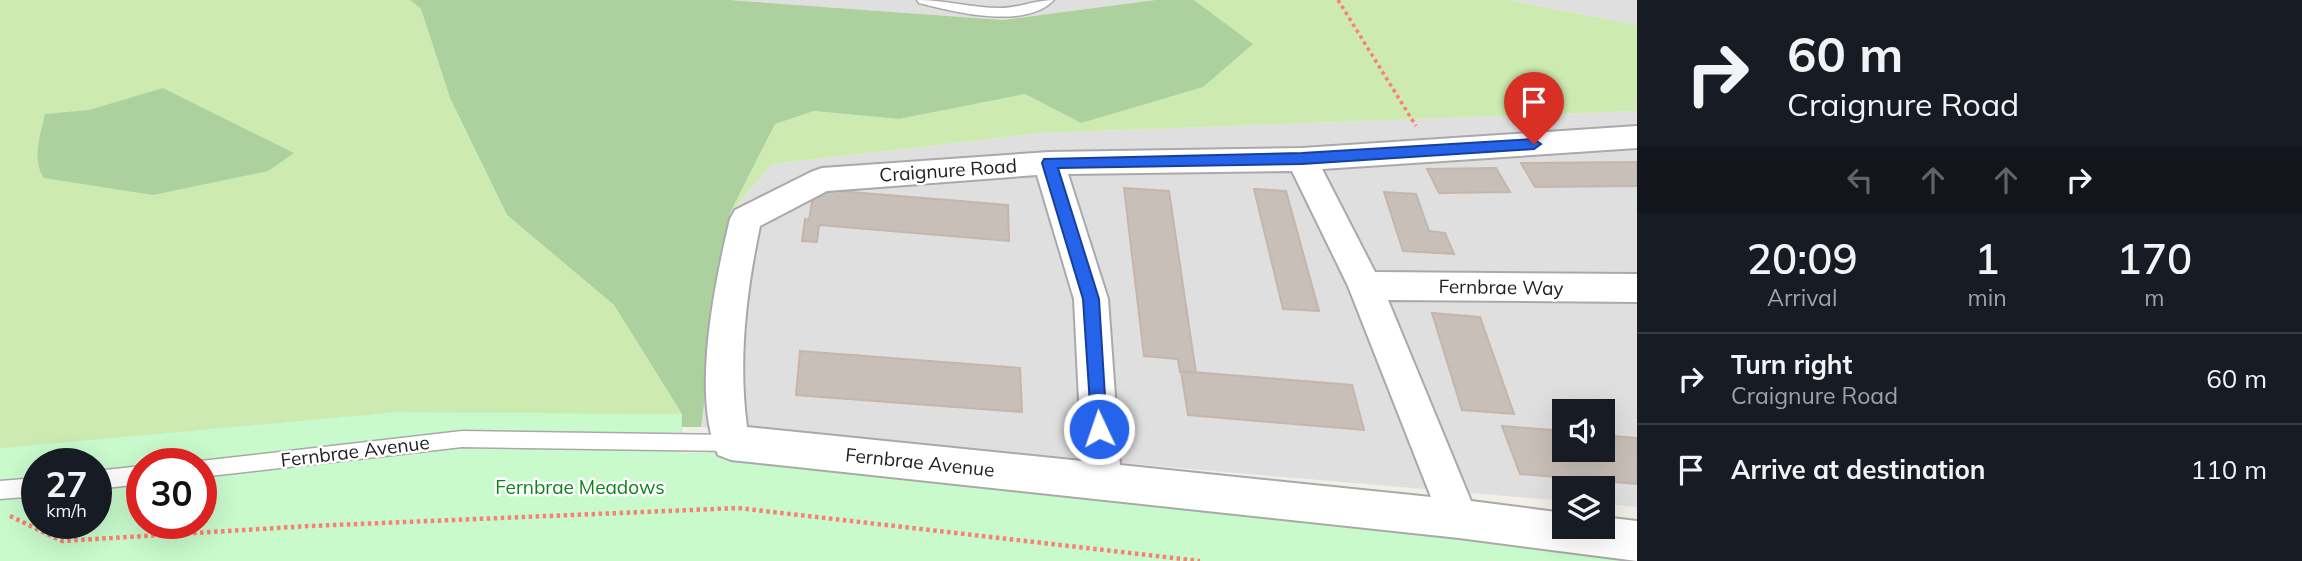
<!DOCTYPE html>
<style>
:root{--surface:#171b24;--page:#20242c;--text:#f1f3f6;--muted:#9ea1a6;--line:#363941}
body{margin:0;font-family:Mulish,sans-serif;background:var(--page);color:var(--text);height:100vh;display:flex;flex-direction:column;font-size:26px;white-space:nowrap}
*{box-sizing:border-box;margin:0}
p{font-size:23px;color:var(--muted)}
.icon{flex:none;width:38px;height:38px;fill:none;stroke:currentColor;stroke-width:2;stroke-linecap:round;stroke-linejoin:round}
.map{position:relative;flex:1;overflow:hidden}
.drawer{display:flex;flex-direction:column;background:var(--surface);width:665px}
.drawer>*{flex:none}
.top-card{background:#171b24;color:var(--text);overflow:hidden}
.tools{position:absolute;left:1552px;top:399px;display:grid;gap:14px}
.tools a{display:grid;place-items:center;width:63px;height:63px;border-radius:0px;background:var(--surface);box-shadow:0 7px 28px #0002;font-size:35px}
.speed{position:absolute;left:21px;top:448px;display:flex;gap:14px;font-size:35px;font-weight:700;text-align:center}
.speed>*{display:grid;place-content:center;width:91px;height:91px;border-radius:50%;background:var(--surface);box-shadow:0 7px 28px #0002;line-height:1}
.speed small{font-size:18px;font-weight:400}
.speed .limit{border:10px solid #d22;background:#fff;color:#111}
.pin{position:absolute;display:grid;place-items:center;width:60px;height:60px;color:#fff;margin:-72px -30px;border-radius:50% 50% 50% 0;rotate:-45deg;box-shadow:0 0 7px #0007}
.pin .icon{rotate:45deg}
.me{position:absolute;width:77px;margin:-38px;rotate:357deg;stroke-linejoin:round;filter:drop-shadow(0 0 5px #0008)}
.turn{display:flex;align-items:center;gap:24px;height:147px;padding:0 35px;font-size:32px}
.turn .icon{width:91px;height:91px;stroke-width:2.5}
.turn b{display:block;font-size:49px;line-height:60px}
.lanes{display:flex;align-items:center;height:66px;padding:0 35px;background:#0003;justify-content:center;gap:35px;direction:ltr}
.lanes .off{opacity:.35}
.eta{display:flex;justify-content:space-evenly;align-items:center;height:119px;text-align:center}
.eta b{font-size:42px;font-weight:600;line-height:49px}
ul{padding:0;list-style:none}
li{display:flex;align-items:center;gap:21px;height:91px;padding:0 35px;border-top:2px solid var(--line)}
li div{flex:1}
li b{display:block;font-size:26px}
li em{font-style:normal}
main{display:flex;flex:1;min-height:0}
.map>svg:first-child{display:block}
</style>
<main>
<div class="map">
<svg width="1637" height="561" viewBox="0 0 1637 561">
<rect width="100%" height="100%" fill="#f2efe9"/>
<!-- residential -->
<path fill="#e0dfdf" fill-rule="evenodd" d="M729,0H1155L1003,20Z
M1508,0H1637V25Z
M1637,111V507L1603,504V488H1564V501L701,427L730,213L772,164L1041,133ZM1564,411H1603V450H1564Z"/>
<!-- grass -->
<path fill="#cdebb0" d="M0,0H410L421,9L450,98L507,215L614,305L682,414L396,412L0,448Z
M1194,0H1508L1637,25V111L1041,133L772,164L730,213L775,124L814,111L899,119L1025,94L1081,123L1253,44Z"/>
<!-- forest -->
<path fill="#add19e" d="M410,0H729L1003,20L1155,0H1194L1253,44L1203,87L1081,123L1025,94L899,119L814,111L775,124L730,213L701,427H682L681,454L727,452L1637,561L201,464H37V523L0,561V448L396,412L682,414L614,305L507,215L450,98L421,9Z
M163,88L294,153L268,171L153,195L44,178C31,160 41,133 45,114L89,110Z"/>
<!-- park -->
<path fill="#c8facc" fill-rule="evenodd" d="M396,412L682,414L681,454L727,452L1637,554V561H0V448ZM37,464H96V523H37ZM142,464H201V523H142Z"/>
<!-- building -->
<path fill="#c7bfb8" stroke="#c4b6ab" stroke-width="2" d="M1637,162V186L1535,187L1521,163Z
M1496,168L1510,192L1439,193L1427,169Z
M1124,188L1169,191L1196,373L1180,372L1178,359L1144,356Z
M814,189L1008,205L1009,241L819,225L817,242L802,241L805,219L809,220Z
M1254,189L1286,191L1319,311L1283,309Z
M1384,192L1416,194L1429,231L1445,233L1454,254L1403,251Z
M1432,313L1480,317L1514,414L1462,410Z
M800,351L1020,368L1022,412L796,395Z
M1181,371L1352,385L1364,430L1188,415Z
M1502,426L1564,431V450H1603V435L1637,438V484L1520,474Z"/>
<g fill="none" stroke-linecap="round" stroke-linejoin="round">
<defs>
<path id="service" d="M917,0C945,0 972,8 1000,8C1019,8 1035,0 1054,0C1025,30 954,12 919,3Z
M462,431L731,435L737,437L740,443L737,449L731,451L462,447L201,477V464H194L201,461Z
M142,466V484L96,489V471Z
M37,478V496L0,499V481Z"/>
<path id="minor" d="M1637,126V148L1322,169L1375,272L1637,274V302L1388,300L1471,501L1564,513V527H1603V517L1637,521V561L1459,538L731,460L718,455C691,395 715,282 730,219L735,210L811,172L822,168L1049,152L1302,148ZM1292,171L1348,286L1431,497L1120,465L1108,299L1068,174ZM1037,175L1074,299L1082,461L747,427C738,360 746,293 760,226L827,191Z"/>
</defs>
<!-- service casing -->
<use href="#service" stroke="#a9a9a9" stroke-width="3"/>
<!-- minor casing -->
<use href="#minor" stroke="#a9a9a9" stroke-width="4"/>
<!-- path-far1 -->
<path stroke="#fa8072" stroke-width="3.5" stroke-dasharray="3.5 3.5" stroke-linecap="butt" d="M1338,0L1416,126"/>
<!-- path -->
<path stroke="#fa8072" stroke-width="4.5" stroke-dasharray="3.5 3.5" stroke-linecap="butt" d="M10,516L62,541L310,526L738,508L1200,561"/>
<!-- service -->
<use href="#service" fill="#fff" fill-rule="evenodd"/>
<!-- minor -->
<use href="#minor" fill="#fff" fill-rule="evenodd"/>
</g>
<!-- route -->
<path fill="#2563eb" stroke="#184099" stroke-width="2" d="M1534,139L1541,144L1534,149L1302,164L1058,168L1099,299L1107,429L1105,435L1099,437L1092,435L1083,299L1042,163L1044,159L1302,153Z"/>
<g text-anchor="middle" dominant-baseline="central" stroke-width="5" stroke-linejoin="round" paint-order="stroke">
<!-- street labels -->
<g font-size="19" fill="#222" stroke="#fff">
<text transform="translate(948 170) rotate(-4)">Craignure Road</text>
<text transform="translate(1501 287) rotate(1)">Fernbrae Way</text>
<text transform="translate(355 451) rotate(-7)">Fernbrae Avenue</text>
<text transform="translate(920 462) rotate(6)">Fernbrae Avenue</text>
</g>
<!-- park labels -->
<g font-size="19" fill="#0c8416" stroke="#fff">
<text x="580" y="487">Fernbrae Meadows</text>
</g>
</g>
</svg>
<div class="tools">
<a><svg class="icon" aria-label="sound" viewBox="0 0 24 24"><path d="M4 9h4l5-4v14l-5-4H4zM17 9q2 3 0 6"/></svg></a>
<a><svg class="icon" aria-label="layers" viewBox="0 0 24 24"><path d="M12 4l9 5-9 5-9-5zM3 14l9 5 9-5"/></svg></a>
</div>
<div class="speed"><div>27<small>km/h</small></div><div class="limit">30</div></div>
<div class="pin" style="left:1534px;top:144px;background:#d93025"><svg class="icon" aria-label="arrive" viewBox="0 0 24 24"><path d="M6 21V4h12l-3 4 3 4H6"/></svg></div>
<svg class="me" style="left:1099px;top:429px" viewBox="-20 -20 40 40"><circle r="17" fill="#2563eb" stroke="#fff" stroke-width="3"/><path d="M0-11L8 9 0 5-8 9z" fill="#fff"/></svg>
</div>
<section class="drawer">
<div class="top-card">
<div class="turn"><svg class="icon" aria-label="right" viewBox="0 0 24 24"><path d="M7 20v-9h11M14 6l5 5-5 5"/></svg><div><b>60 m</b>Craignure Road</div></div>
<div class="lanes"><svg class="icon off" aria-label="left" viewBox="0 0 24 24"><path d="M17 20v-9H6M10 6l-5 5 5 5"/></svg><svg class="icon off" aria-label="ahead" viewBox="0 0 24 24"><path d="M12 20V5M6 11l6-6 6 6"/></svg><svg class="icon off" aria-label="ahead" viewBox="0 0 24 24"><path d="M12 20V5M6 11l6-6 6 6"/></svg><svg class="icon" aria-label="right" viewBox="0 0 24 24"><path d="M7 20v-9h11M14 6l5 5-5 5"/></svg></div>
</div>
<div class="eta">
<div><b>20:09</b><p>Arrival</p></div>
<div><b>1</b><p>min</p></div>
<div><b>170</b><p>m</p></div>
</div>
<ul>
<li><svg class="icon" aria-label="right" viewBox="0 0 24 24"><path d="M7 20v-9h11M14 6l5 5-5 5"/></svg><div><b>Turn right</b><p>Craignure Road</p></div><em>60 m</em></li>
<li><svg class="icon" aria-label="arrive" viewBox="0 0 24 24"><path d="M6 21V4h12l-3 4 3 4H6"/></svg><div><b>Arrive at destination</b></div><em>110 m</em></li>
</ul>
</section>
</main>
